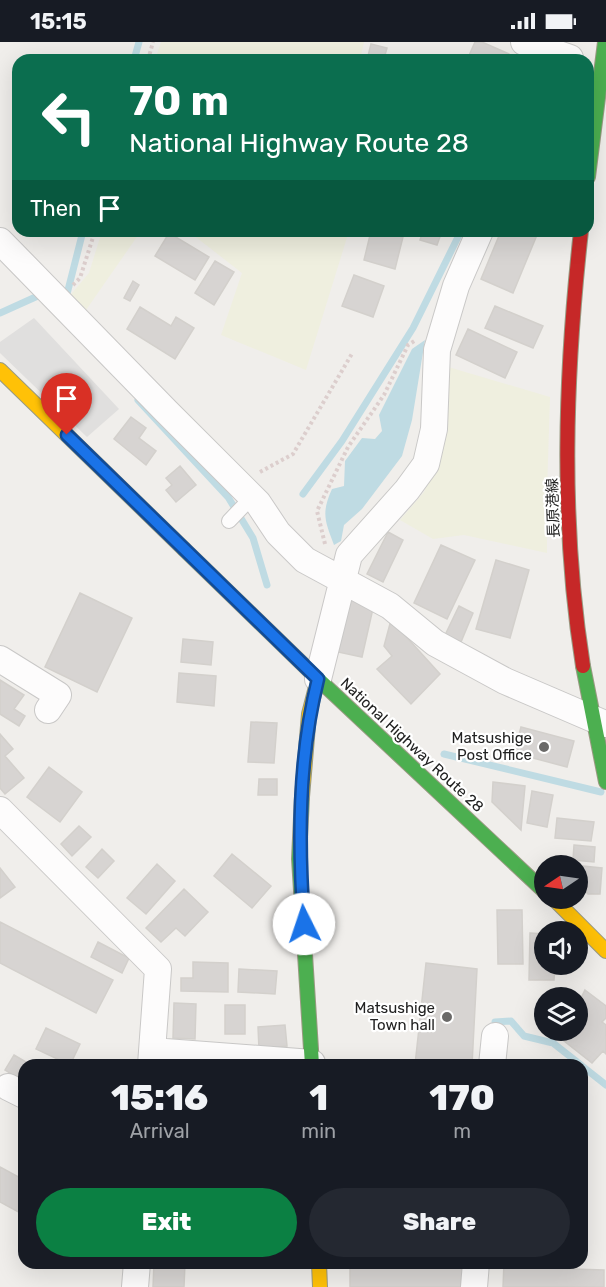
<!DOCTYPE html>
<meta charset="utf-8">
<style>
:root{--surface:#171b24;--page:#242831;--text:#f1f3f6;--muted:#9ea1a6;--accent:#0b8043}
body{margin:0;font-family:Rubik,"Noto Sans JP",sans-serif;background:var(--page);color:var(--text);height:100vh;display:flex;flex-direction:column;font-size:22px;white-space:nowrap}
*{box-sizing:border-box;margin:0}
p{font-size:20px;color:var(--muted)}
.icon{flex:none;width:33px;height:33px;fill:none;stroke:currentColor;stroke-width:2;stroke-linecap:round;stroke-linejoin:round}
.map{position:relative;flex:1;overflow:hidden}
.sheet{position:absolute;left:18px;top:1017px;width:570px;height:210px;display:flex;flex-direction:column;background:var(--surface);border-radius:18px;box-shadow:0 6px 24px #0002}
.sheet>*{flex:none}
.hud{position:absolute;left:12px;top:12px;width:582px;height:183px;border-radius:18px;box-shadow:0 6px 24px #0002;background:#0b6e4f;color:#fff;overflow:hidden}
.needle{width:39px;rotate:257deg}
.controls{position:absolute;left:534px;top:813px;display:grid;gap:12px}
.controls a{display:grid;place-items:center;width:54px;height:54px;border-radius:50%;background:var(--surface);box-shadow:0 6px 24px #0002;font-size:30px}
.pin{position:absolute;display:grid;place-items:center;width:51px;height:51px;color:#fff;margin:-62px -26px;border-radius:50% 50% 50% 0;rotate:-45deg;box-shadow:0 0 6px #0007}
.pin .icon{rotate:45deg}
.me{position:absolute;width:66px;margin:-33px;rotate:356deg;stroke-linejoin:round;filter:drop-shadow(0 0 4px #0008)}
.turn{display:flex;align-items:center;gap:21px;height:126px;padding:0 18px;font-size:27px}
.turn .icon{width:78px;height:78px;stroke-width:2.5}
.turn b{display:block;font-size:42px;line-height:51px}
.then{display:flex;align-items:center;height:57px;padding:0 18px;background:#0003;gap:12px;font-size:22px}
.eta{display:flex;justify-content:space-evenly;align-items:center;height:102px;text-align:center}
.eta b{font-size:36px;font-weight:800;line-height:42px}
.cta{display:flex;gap:12px;margin-top:auto;padding:12px 18px}
.cta a{flex:1;height:69px;border-radius:36px;background:var(--accent);color:#fff;font-size:24px;font-weight:800;line-height:69px;text-align:center}
.cta a+a{background:var(--page);color:var(--text)}
.status{display:flex;justify-content:space-between;align-items:center;height:42px;padding:0 30px;background:var(--surface);direction:ltr}
.status svg{height:16px;fill:currentColor}
.map>svg:first-child{display:block}
</style>
<div class="status"><b>15:15</b><svg viewBox="0 0 49 12"><path d="M0 12V9h3v3zM5 12V6h3v6zM10 12V3h3v9zM15 12V0h3v12zM26 1h20v11H26zM47 4h2v5h-2z"/></svg></div>
<div class="map">
<svg width="606" height="1245" viewBox="0 0 606 1245">
<rect width="100%" height="100%" fill="#f0eeeb"/>
<!-- farmland -->
<path fill="#efefdf" d="M161,0H364L360,18H155Z
M102,189H141L86,268L67,257L89,231Z
M188,189H349L306,328L221,293L242,231Z
M445,324L550,355L547,450V511L464,493L433,497L400,478L424,450L435,423L447,377Z"/>
<!-- parking -->
<path fill="#e0dfde" d="M34,276L119,367L87,395L0,311V300Z"/>
<!-- water -->
<path fill="#bfdbe3" d="M425,298L412,378L402,414L362,467L344,483L341,499L334,503C325,479 321,471 332,447L344,444L345,419L362,396L375,397L382,389L379,373L412,307Z"/>
<g fill="none" stroke-linecap="round" stroke-linejoin="round">
<!-- stream -->
<path stroke="#bfdbe3" stroke-width="7" d="M134,18L139,0
M66,256L83,189
M0,271L40,253L37,250
M138,358L228,455L253,496L267,543
M303,452L342,399L413,286L461,189
M444,712L601,750
M495,980L511,979L524,994L553,1001L581,1023
M582,1024L606,1043"/>
</g>
<!-- building -->
<path fill="#d7d4d2" stroke="#d3d0cc" stroke-width="1.5" d="M475,0H482L509,12L506,18H467Z
M371,2L387,6L385,13L396,15L395,18H367Z
M371,189H383L403,195L395,227L364,218Z
M423,189H442L437,203L420,198Z
M501,189H527L537,193L513,251L481,237Z
M169,191L209,215L195,238L155,214Z
M215,219L234,230L214,263L195,251Z
M354,233L384,244L373,275L342,264Z
M133,239L139,243L130,259L124,256Z
M495,264L543,284L533,306L485,286Z
M140,265L171,284L176,275L194,286L175,317L127,287Z
M468,287L517,310L505,336L456,313Z
M131,375L146,386L139,396L156,409L146,423L114,397Z
M180,424L196,443L176,460L166,448L172,443L166,436Z
M388,490L403,498L383,540L367,532Z
M441,503L475,518L447,577L414,561Z
M496,518L529,528L510,596L476,587Z
M80,551L132,576L97,650L45,625Z
M349,557L374,562L362,615L338,610Z
M459,564L473,571L461,600L445,593Z
M391,578L440,632L411,662L377,627L392,614L384,604Z
M183,597L213,600L211,623L181,620Z
M179,631L216,634L214,664L177,660Z
M0,638L24,653L14,667L25,674L19,684L0,672Z
M251,680L277,681L274,721L248,720Z
M521,685L574,699L567,725L514,711Z
M0,692L13,707L5,714L24,736L5,752L0,746Z
M49,725L82,750L60,780L27,755Z
M259,737H277V753H258Z
M493,740L525,744L521,788L492,760Z
M532,749L553,753L547,785L527,781Z
M557,776L594,780L591,799L555,796Z
M79,784L91,795L72,814L61,802Z
M574,803L595,805L594,820L573,818Z
M102,807L114,819L98,836L86,825Z
M232,812L271,844L252,866L214,834Z
M157,822L175,839L146,872L127,856Z
M563,822L602,826L600,852H588L578,841V824Z
M0,826L15,845L0,856Z
M184,847L208,870L185,894L176,886L161,900L146,886Z
M497,868H522L523,922H498Z
M0,880L113,938L96,971L0,921Z
M530,891L544,892V922H555L554,938H529Z
M98,900L129,916L122,931L91,915Z
M193,920L228,921V950L181,949V936H193Z
M426,921L477,927L472,1023H415Z
M239,927L277,929L275,952L238,950Z
M585,948L606,964V976L602,980L606,983V1012L603,1009L592,1021L559,995L562,988H578V962Z
M174,961L196,962L195,997L173,996Z
M225,963H245V992H225Z
M285,983L287,1004L259,1007L258,985Z
M46,986L80,1002L70,1023L36,1007Z
M14,1013L31,1023H24V1040L5,1028Z
M0,1125L24,1138V1173L0,1160Z
M154,1221H185L184,1245H153Z
M350,1221H464L463,1245H350Z
M504,1221H541V1226L604,1228V1245H503Z"/>
<g fill="none" stroke-linecap="round" stroke-linejoin="round">
<defs>
<path id="lane" d="M229,479L252,455"/>
<path id="street" d="M524,0L570,16
M0,199L167,370L258,461L278,491L305,518L390,564L435,601L505,639L605,682
M0,617L58,653L48,668
M318,637L349,513L407,448L426,422L434,387L437,308L456,244L480,189
M0,768L158,927L151,1023
M152,1009L312,1021
M492,1023L495,994
M8,1045L24,1053
M135,1245L137,1221
M474,1245L476,1221"/>
<path id="fast" d="M588,135L605,0
M184,507L318,637L544,849
M583,624L606,740
M302,755L299,817L312,1023"/>
<path id="slow" d="M0,328L184,507
M302,755L309,672L318,637
M553,856L606,909
M319,1221L320,1245"/>
<path id="jam" d="M581,189C565,333 560,480 583,624"/>
</defs>
<!-- lane casing -->
<use href="#lane" stroke="#c9c8c7" stroke-width="16"/>
<!-- street casing -->
<use href="#street" stroke="#c9c8c7" stroke-width="28"/>
<!-- fast casing -->
<use href="#fast" stroke="#999a82" stroke-width="16"/>
<!-- slow casing -->
<use href="#slow" stroke="#999a82" stroke-width="16"/>
<!-- jam casing -->
<use href="#jam" stroke="#999a82" stroke-width="16"/>
<!-- path -->
<path stroke="#dccecd" stroke-width="4" stroke-dasharray="3 3" stroke-linecap="butt" d="M148,18L153,0
M73,243L80,236L95,189
M260,430L293,412L353,310
M325,502L317,469L348,405L384,353L408,303L416,298"/>
<!-- lane -->
<use href="#lane" stroke="#fdfcfc" stroke-width="14"/>
<!-- street -->
<use href="#street" stroke="#fdfcfc" stroke-width="26"/>
<!-- fast -->
<use href="#fast" stroke="#4caf50" stroke-width="14"/>
<!-- slow -->
<use href="#slow" stroke="#ffc107" stroke-width="14"/>
<!-- jam -->
<use href="#jam" stroke="#c62828" stroke-width="14"/>
</g>
<g fill="none" stroke-linecap="round" stroke-linejoin="round">
<defs>
<path id="route" d="M67,393L318,637C298,717 298,800 304,882"/>
</defs>
<!-- route casing -->
<use href="#route" stroke="#114b97" stroke-width="15"/>
<!-- route -->
<use href="#route" stroke="#1a73e8" stroke-width="10"/>
</g>
<!-- markers -->
<g fill="#6a6968" stroke="#fff" stroke-width="2">
<circle cx="544" cy="705" r="6"/>
<circle cx="447" cy="975" r="6"/>
</g>
<g text-anchor="middle" dominant-baseline="central" stroke-width="4.5" stroke-linejoin="round" paint-order="stroke">
<!-- street labels -->
<g font-size="15" fill="#222" stroke="#fff">
<text transform="translate(553 466) rotate(-92)">長原港線</text>
<text transform="translate(412 703) rotate(43)">National Highway Route 28</text>
</g>
<!-- poi labels -->
<g font-size="15" fill="#222" stroke="#fff" text-anchor="end">
<text x="532" y="696">Matsushige<tspan x="532" dy="17">Post Office</tspan></text>
<text x="435" y="966">Matsushige<tspan x="435" dy="17">Town hall</tspan></text>
</g>
</g>
</svg>
<div class="controls">
<a><svg class="needle" viewBox="-14 -14 28 28"><path d="M0-13l5 13h-10z" fill="#e53935"/><path d="M0 13l5-13h-10z" fill="#9ea1a6"/></svg></a>
<a><svg class="icon" aria-label="sound" viewBox="0 0 24 24"><path d="M4 9h4l5-4v14l-5-4H4zM17 9q2 3 0 6"/></svg></a>
<a><svg class="icon" aria-label="layers" viewBox="0 0 24 24"><path d="M12 4l9 5-9 5-9-5zM3 14l9 5 9-5"/></svg></a>
</div>
<div class="pin" style="left:67px;top:393px;background:#d93025"><svg class="icon" aria-label="arrive" viewBox="0 0 24 24"><path d="M6 21V4h12l-3 4 3 4H6"/></svg></div>
<svg class="me" style="left:304px;top:882px" viewBox="-20 -20 40 40"><circle r="19" fill="#fff"/><path d="M0-13L10 11 0 6-10 11z" fill="#1a73e8"/></svg>
<div class="hud">
<div class="turn"><svg class="icon" aria-label="left" viewBox="0 0 24 24"><path d="M17 20v-9H6M10 6l-5 5 5 5"/></svg><div><b>70 m</b>National Highway Route 28</div></div>
<div class="then">Then<svg class="icon" aria-label="arrive" viewBox="0 0 24 24"><path d="M6 21V4h12l-3 4 3 4H6"/></svg></div>
</div>
<section class="sheet">
<div class="eta">
<div><b>15:16</b><p>Arrival</p></div>
<div><b>1</b><p>min</p></div>
<div><b>170</b><p>m</p></div>
</div>
<div class="cta"><a>Exit</a><a>Share</a></div>
</section>
</div>
